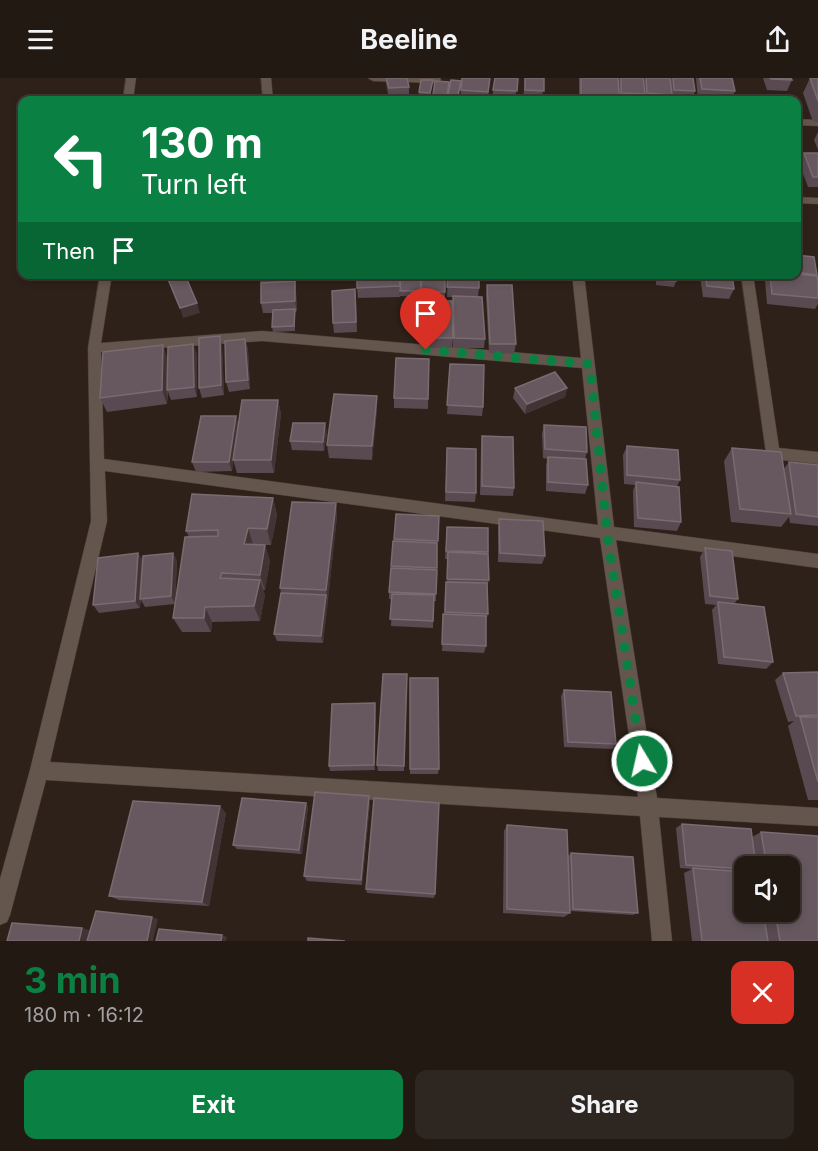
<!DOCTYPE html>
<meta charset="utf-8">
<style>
:root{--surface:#221913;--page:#2e2621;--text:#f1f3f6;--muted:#a2a0a0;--line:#3f3833;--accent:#0b8043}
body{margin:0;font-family:Inter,sans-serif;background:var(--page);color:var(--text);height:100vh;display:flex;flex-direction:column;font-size:22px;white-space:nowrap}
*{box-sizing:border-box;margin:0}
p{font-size:20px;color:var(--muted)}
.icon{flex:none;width:33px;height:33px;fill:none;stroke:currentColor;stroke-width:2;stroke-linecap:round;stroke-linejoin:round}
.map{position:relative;height:863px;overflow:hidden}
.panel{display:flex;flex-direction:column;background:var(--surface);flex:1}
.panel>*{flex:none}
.top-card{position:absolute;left:18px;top:18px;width:783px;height:183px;border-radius:12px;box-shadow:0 3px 9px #0003,0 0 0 2px var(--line);background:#0b8043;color:#fff;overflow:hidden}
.buttons{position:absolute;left:734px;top:778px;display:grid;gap:12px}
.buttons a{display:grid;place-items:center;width:66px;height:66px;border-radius:12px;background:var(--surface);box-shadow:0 3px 9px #0003,0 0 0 2px var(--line);font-size:30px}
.pin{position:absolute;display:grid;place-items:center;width:51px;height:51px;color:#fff;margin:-62px -26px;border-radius:50% 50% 50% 0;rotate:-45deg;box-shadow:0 0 6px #0007}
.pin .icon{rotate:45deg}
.me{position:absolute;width:66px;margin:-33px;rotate:351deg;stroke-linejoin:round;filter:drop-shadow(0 0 4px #0008)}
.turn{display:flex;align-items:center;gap:21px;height:126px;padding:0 24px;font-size:27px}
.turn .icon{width:78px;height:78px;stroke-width:2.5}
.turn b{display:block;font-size:42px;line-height:51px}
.then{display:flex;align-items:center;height:57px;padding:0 24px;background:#0003;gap:12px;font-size:22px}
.round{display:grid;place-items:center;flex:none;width:63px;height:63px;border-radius:12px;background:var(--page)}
.headline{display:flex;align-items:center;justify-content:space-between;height:102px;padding:0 24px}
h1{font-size:36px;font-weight:700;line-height:45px;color:var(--accent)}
.button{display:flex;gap:12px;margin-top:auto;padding:12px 24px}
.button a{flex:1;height:69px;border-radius:12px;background:var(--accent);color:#fff;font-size:24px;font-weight:700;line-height:69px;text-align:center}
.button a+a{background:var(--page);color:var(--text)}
header{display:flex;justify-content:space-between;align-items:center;height:78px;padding:0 24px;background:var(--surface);font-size:27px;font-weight:700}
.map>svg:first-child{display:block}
</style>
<header><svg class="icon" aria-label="menu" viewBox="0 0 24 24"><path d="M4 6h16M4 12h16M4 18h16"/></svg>Beeline<svg class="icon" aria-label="share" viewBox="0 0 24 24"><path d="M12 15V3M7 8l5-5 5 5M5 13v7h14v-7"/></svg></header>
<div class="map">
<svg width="818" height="863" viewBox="0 0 818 863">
<rect width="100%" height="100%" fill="#2e2119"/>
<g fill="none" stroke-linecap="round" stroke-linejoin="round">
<defs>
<path id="minor" d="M126,0H136L133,22H123Z
M261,0H271L273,22H263Z
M368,0H440L441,2L436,5L373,3Z
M796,41L818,42V48L796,47Z
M796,119L818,120V126L796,125Z
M100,196H112L101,265L262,253L581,280L572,196H584L614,449L818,476V490L616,462L657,720L818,730V748L659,739L672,863H652L640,738L46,702L10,837L7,844L0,847V801L30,692L91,443L88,270ZM262,263L582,290L598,447L104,381L101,274ZM105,393L600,460L638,719L50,684L107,443Z
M741,196H753L779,370L818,374V386L773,381L768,379L766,375Z"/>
</defs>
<!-- minor casing -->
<use href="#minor" stroke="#493e38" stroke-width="1"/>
<!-- minor -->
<use href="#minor" fill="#65564d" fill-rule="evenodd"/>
</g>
<!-- wall -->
<path fill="#594951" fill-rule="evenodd" d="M385,0H407L409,9V19L389,21Z
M490,0L488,22H460L461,12Z
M495,0H518L515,22H492Z
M525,0H544L542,22H523Z
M579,0H618V4L619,0H643L644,2V0H693L695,13L692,22H671V20L670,22H644V20L643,22H619V18L618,22H579Z
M696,0H732L735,13L731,22H698Z
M763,0H791L792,2L787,13L767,12Z
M810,0H818V44H813L803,15Z
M433,2L430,20L419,19V14Z
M461,3L458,22H448V17Z
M449,4L447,22H433V17Z
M818,54V72L814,62Z
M804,75H818V109H808L799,85Z
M796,177L817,197L818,226L815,231L767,226L765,202H762V196H796Z
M259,196H296V205H295L296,214L297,233L295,234V253L273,254L272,249L273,235H263L261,225V207Z
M399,196L400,219L358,220L357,210Z
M401,196H421L420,219L400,218Z
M448,196L479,210L478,219L485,261L484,270H453V219H447Z
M656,196H676V203L674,209L656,207Z
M701,196H732L734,211L729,221L703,219L700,199Z
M422,197L445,198V219L421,218Z
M487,207L516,266L514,276L489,275L486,217Z
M356,222L357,254L334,255L333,245Z
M427,223L453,260L452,270H427Z
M220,258L222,268L224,317L202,320L199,310Z
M245,261L248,271L250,311L229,314L226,304Z
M197,276V319L171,322L168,314L167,326L107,334L100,320L168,280Z
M429,281L428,331L394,330V320Z
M450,286L483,329L482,338L447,336Z
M515,310H567L565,319L525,336L513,320Z
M278,322L281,336L274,395H237L233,382L232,393L196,394L192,384L236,338L238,346Z
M377,332L372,382L329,380L327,367Z
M325,345L327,355L324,373L292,372L290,363Z
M544,347L587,374L585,381L588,407L585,416L546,413V388L547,381L543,380L542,356Z
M482,358L514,410L513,418L480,417L481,368Z
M627,368L680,402L677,408L681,444L677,453L634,449L633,413L635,407L624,406L623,377Z
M447,370L476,415L475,424L445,423Z
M732,370L783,392L789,384L818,387V448L790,445L789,439L781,449L731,444L724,383Z
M273,420L277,437L271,467H253H265L270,483L265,512H263L265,517L260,543L212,544L211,554H182L173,540L189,459L186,453Z
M336,425L337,438L323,565L277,563L274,556L281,515L280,510Z
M396,436L439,438L437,471L436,516V523H434L433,550L391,548L392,521H389V514Z
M499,441L545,478L542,486L498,484V450Z
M447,449L488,450L489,502L487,509L488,536L486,543V568L484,575L442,573L443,543L444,536L445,511L447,504L448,481H445Z
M705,470L738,521L734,526L773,584L766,591L718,586L712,532L716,527L705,526L700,479Z
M138,475L143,483L173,475L177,483L175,526L145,529L141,522L140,530L99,535L93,527Z
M818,594V722H808L788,648L794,643L788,644L775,602L783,595Z
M407,596L404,693H378L377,687Z
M410,600L439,691L438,696H410Z
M564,612L616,666L612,671L564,669L561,618Z
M375,625V692L330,693L329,688Z
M306,725L308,729L302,776L237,771L233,767Z
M370,725L362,807L307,803L304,798Z
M226,735L209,828L119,822L109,818Z
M682,746L751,751L752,759L761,754L818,758V863H692L684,795L692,791L680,790L676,750ZM744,789H789V834H744Z
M507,747L568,778L571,775L638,835L633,837L570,833V835L564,839L503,835L504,753Z
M366,811L435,816L434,820L367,815Z"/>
<!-- shaded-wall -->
<path fill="#423335" d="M188,196H206L189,201Z
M295,203L296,214L297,233L295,223Z
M197,225L200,235L183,240L180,230Z
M220,258L222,268L224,317L221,307Z
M245,261L248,271L250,311L248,302Z
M193,266L197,276V319L194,309Z
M163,267L168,282L167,326L162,312Z
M567,310L565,319L525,336L527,326Z
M377,318V332L372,382V368Z
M278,322L281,336L274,395L271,382Z
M236,338L239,347L232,393L229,384Z
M325,345L327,355L324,373L323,364Z
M273,420L277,437L271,467L267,451Z
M336,425L337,438L328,523L326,512Z
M248,450L253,466L250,482L244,466Z
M265,467L270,483L265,512L260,497Z
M138,475L143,483L140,530L135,523Z
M173,475L177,483L175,526L171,518Z
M260,502L265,517L260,543L254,528Z
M326,517L328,524L323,565L321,558Z
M205,529L212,544L211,554L204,540Z
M375,625L376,631L375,692L374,687Z
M369,718L370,725L362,807L361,802Z
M306,725L308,729L302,776L299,772Z
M220,728L226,735L209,828L202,824Z
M152,839L158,841L153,863H147Z
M82,850L93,853L91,863H79Z
M222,857L227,859L226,863H221Z"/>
<!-- building -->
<path fill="#67585f" stroke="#796b70" stroke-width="1.5" d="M386,0H407L409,9L389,10Z
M462,0H490L488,14L461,12Z
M495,0H518L517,13L493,12Z
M525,0H544V13L525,12Z
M581,0H618L619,17H581Z
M621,0H643L645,16L621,15Z
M646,0H670L672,17L647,15Z
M673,0H693L695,13L674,12Z
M700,0H732L735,13L702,11Z
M770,0H791L792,2L771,1Z
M810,0H818V23Z
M421,2H433L430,15L419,14Z
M451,2L461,3L458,18L448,17Z
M435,3L449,4L447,18L433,17Z
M228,19V22H194V21Z
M804,75H818V99H813Z
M796,177L814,179L817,197L796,194Z
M357,196H399L400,208L357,210Z
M401,196H421L420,213H400Z
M448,196H479V210L447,209Z
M658,196H676V203L658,202Z
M705,196H732L734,211L707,208Z
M770,196H796L817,198L818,205V220L772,216Z
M185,197L197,225L180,230L168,201Z
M422,197L445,198V214L421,213Z
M295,203V223L261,225V205Z
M487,207H512L516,266H490Z
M355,211L356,244L333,245L332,213Z
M453,218L482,219L485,261L454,260Z
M427,223H452L453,260H427Z
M295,231L294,248L272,249L273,232Z
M220,258L221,307L199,310V260Z
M245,261L248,302L226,304L225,263Z
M193,266L194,309L167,312L168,269Z
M163,267L162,312L100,320L103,274Z
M396,280L429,281L428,321L394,320Z
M450,286L484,287L483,329L447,327Z
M555,294L567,310L527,326L515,310Z
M334,316L377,318L372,368L327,367Z
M242,322H278L271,382H233Z
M201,338H236L229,384H192Z
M293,345H325L323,364L290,363Z
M544,347L586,349L587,374L545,371Z
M482,358L513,359L514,410L482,408Z
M627,368L678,372L680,402L627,397Z
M447,370L476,371V415L446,414Z
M732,370L781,374L791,436L740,431Z
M548,379L586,381L588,407L548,404Z
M789,384L818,387V439L796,436Z
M636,404L679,409L681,444L638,440Z
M192,416L273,420L267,451L248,450L244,466L265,467L260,497L222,495L220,500L260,502L254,528L205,529L204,540H173L185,459L218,458V452L186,453Z
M292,424L336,425L326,512L280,510Z
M396,436L439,438L438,463L394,461Z
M499,441L543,443L545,478L500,475Z
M447,449L488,450V474L446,473Z
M393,463L437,465V490L391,488Z
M705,470L732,473L738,521L710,518Z
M448,474L488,476L489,502L447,501Z
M138,475L135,523L93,527L98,480Z
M173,475L171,518L140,521L143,478Z
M391,490L437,492L436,516L389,514Z
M446,504L487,505L488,536L445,534Z
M281,515L326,517L321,558L274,556Z
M392,516L434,517L433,543L390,541Z
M718,524L764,529L773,584L724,579Z
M443,536L486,538V568L442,566Z
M818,594V637L796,638L783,595Z
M383,596H407L404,688L377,687Z
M410,600H438L439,691H410Z
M564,612L611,614L616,666L568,664Z
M375,625L374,687L329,688L332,626Z
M800,639H818V704Z
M315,714L369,718L361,802L304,798Z
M242,720L306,725L299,772L233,767Z
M374,720L439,725L435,816L366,811Z
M133,723L220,728L202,824L109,818Z
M682,746L751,751L756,789H744V791L686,787Z
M507,747L567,752L570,835L507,831Z
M761,754L818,758V863H780L775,834H789V789H767Z
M571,775L633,779L638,835L573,831Z
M693,790L744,794V834H763L768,863H702Z
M96,833L152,839L147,863H87Z
M12,845L82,850L79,863H7Z
M159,851L222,857L221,863H156Z
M308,860L345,863H308Z"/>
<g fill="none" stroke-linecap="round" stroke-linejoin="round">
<!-- route -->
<path stroke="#0b8043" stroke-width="10" stroke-dasharray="0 18" d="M426,272L590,286L607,456L642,683"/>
</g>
</svg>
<div class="buttons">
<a><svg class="icon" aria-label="sound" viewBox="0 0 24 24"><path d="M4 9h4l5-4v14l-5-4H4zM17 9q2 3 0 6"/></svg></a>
</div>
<div class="pin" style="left:426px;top:272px;background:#d93025"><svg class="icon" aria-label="arrive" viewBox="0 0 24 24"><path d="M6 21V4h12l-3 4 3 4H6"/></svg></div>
<svg class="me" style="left:642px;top:683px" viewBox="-20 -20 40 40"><circle r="17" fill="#0b8043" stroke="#fff" stroke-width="3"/><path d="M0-11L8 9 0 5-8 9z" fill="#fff"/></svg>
<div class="top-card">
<div class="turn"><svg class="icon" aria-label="left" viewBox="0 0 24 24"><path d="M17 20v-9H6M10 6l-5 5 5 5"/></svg><div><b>130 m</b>Turn left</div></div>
<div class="then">Then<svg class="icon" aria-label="arrive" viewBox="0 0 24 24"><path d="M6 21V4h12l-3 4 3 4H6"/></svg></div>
</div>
</div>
<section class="panel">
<div class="headline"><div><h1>3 min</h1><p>180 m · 16:12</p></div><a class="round" style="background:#d93025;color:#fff"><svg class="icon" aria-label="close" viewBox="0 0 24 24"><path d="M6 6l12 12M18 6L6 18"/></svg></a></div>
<div class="button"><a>Exit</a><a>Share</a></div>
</section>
